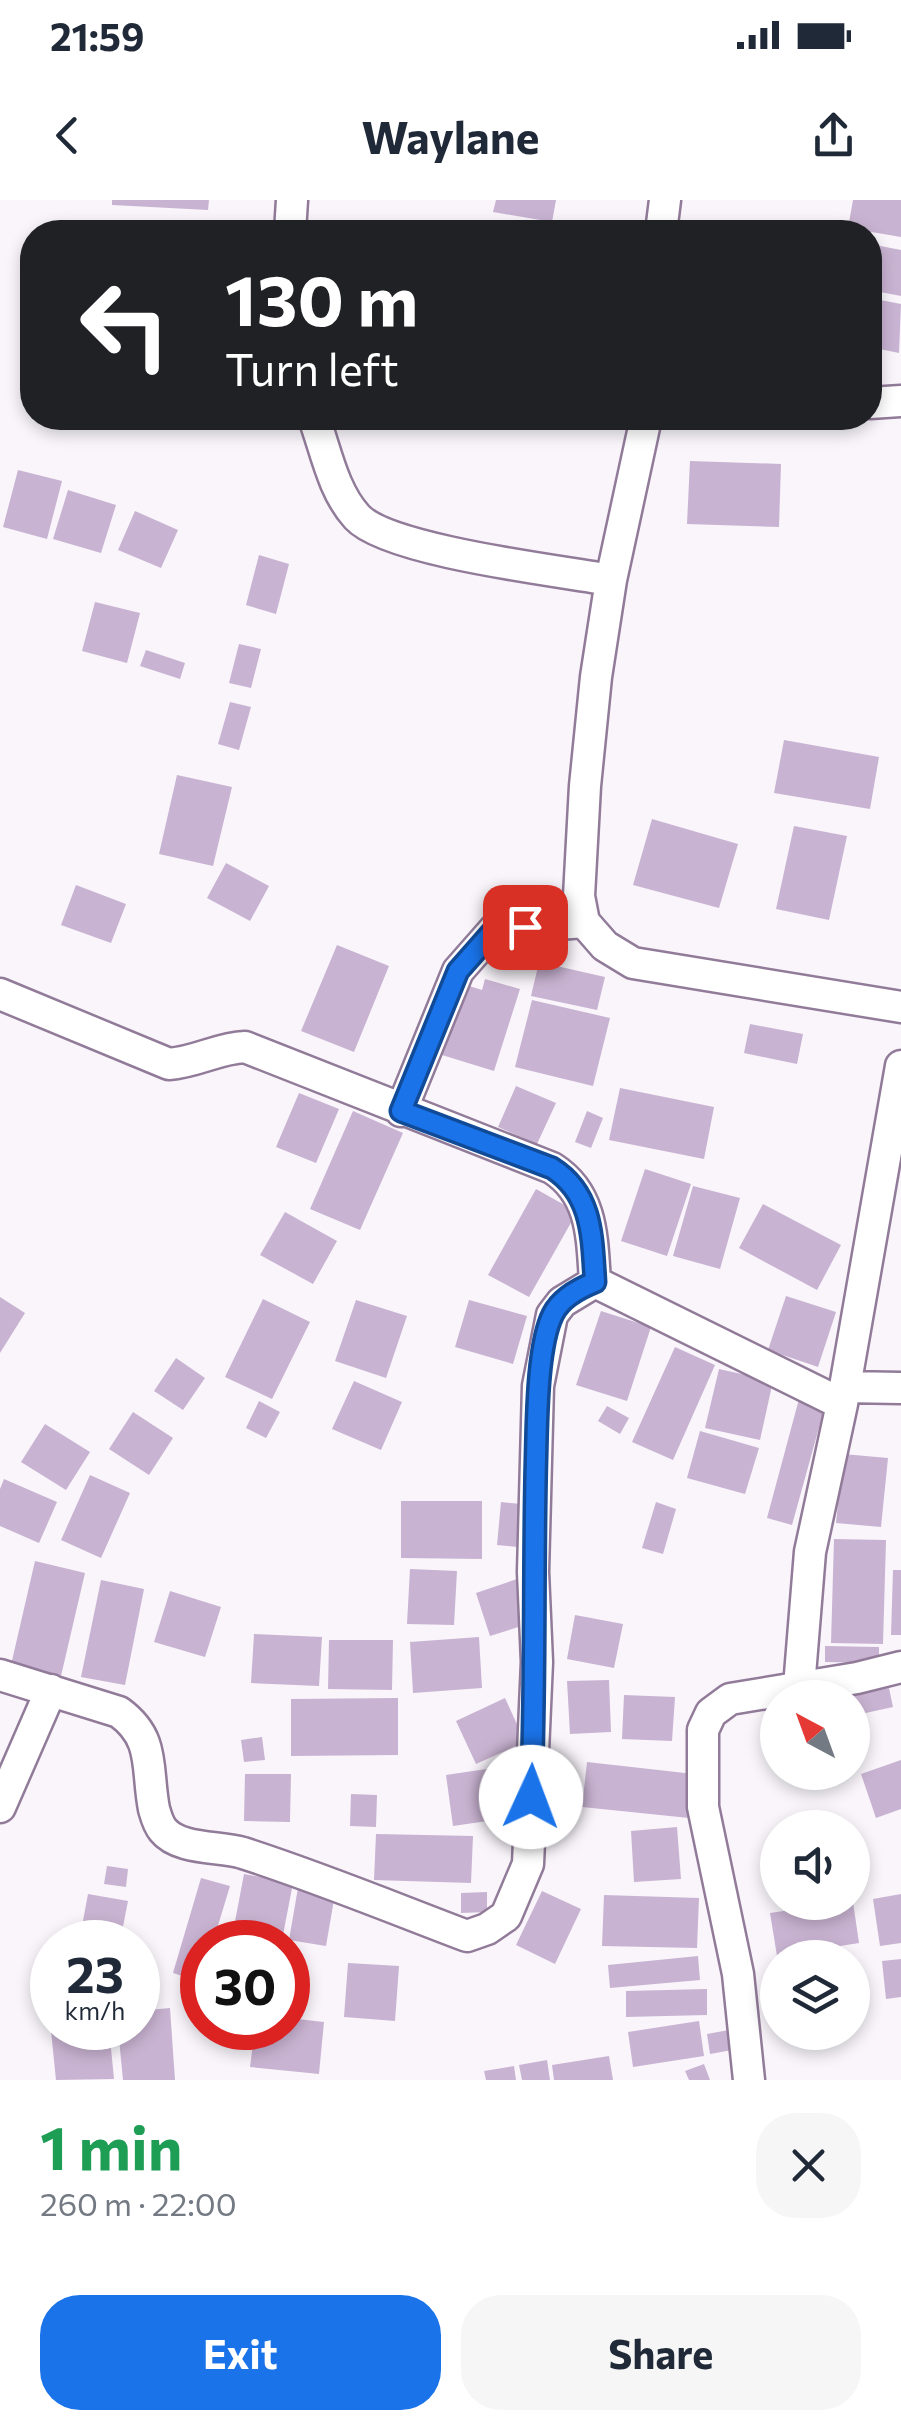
<!DOCTYPE html>
<meta charset="utf-8">
<style>
:root{--surface:#fff;--page:#f6f6f7;--text:#1f2937;--muted:#747a83;--accent:#1a73e8}
body{margin:0;font-family:Commissioner,sans-serif;background:var(--page);color:var(--text);height:100vh;display:flex;flex-direction:column;font-size:38px;white-space:nowrap}
*{box-sizing:border-box;margin:0}
p{font-size:32px;color:var(--muted)}
.icon{flex:none;width:55px;height:55px;fill:none;stroke:currentColor;stroke-width:2;stroke-linecap:round;stroke-linejoin:round}
.map{position:relative;height:1880px;overflow:hidden}
.sheet{display:flex;flex-direction:column;background:var(--surface);flex:1}
.sheet>*{flex:none}
.top-card{position:absolute;left:20px;top:20px;width:862px;height:210px;border-radius:40px;box-shadow:0 5px 15px #0003;background:#202124;color:#fff;overflow:hidden}
.needle{width:65px;rotate:319deg}
.fabs{position:absolute;left:760px;top:1480px;display:grid;gap:20px}
.fabs a{display:grid;place-items:center;width:110px;height:110px;border-radius:50%;background:var(--surface);box-shadow:0 5px 15px #0003;font-size:50px}
.speed{position:absolute;left:30px;top:1720px;display:flex;gap:20px;font-size:50px;font-weight:700;text-align:center}
.speed>*{display:grid;place-content:center;width:130px;height:130px;border-radius:50%;background:var(--surface);box-shadow:0 5px 15px #0003;line-height:1}
.speed small{font-size:25px;font-weight:400}
.speed .limit{border:15px solid #d22;background:#fff;color:#111}
.pin{position:absolute;display:grid;place-items:center;width:85px;height:85px;color:#fff;margin:-42px;border-radius:20px;box-shadow:0 5px 15px #0006}
.me{position:absolute;width:110px;margin:-55px;rotate:2deg;stroke-linejoin:round;filter:drop-shadow(0 0 8px #0008)}
.turn{display:flex;align-items:center;gap:35px;height:210px;padding:0 40px;font-size:45px}
.turn .icon{width:130px;height:130px;stroke-width:2.5}
.turn b{display:block;font-size:70px;line-height:85px}
.round{display:grid;place-items:center;flex:none;width:105px;height:105px;border-radius:40px;background:var(--page)}
.headline{display:flex;align-items:center;justify-content:space-between;height:170px;padding:0 40px}
h1{font-size:60px;font-weight:700;line-height:75px;color:#1e9e55}
.primary-button{display:flex;gap:20px;margin-top:auto;padding:20px 40px}
.primary-button a{flex:1;height:115px;border-radius:40px;background:var(--accent);color:#fff;font-size:40px;font-weight:700;line-height:115px;text-align:center}
.primary-button a+a{background:var(--page);color:var(--text)}
.status{display:flex;justify-content:space-between;align-items:center;height:70px;padding:0 50px;background:var(--surface);direction:ltr}
.status svg{height:28px;fill:currentColor}
header{display:flex;justify-content:space-between;align-items:center;height:130px;padding:0 40px;background:var(--surface);font-size:45px;font-weight:700}
.map>svg:first-child{display:block}
</style>
<div class="status"><b>21:59</b><svg viewBox="0 0 49 12"><path d="M0 12V9h3v3zM5 12V6h3v6zM10 12V3h3v9zM15 12V0h3v12zM26 1h20v11H26zM47 4h2v5h-2z"/></svg></div>
<header><svg class="icon" aria-label="back" viewBox="0 0 24 24"><path d="M15 5l-7 7 7 7"/></svg>Waylane<svg class="icon" aria-label="share" viewBox="0 0 24 24"><path d="M12 15V3M7 8l5-5 5 5M5 13v7h14v-7"/></svg></header>
<div class="map">
<svg width="901" height="1880" viewBox="0 0 901 1880">
<rect width="100%" height="100%" fill="#f9f5fb"/>
<!-- building -->
<path fill="#c9b3d2" d="M112,0H209L208,10L112,5Z
M496,0H556L552,22L493,12Z
M853,0H901V37L848,28Z
M496,26L559,27V32H496Z
M870,44L901,50V96L870,90Z
M870,98L901,104L899,153L870,147Z
M690,261L781,264L779,327L687,324Z
M18,270L62,281L47,339L3,327Z
M68,290L116,305L101,353L53,339Z
M135,311L178,330L161,368L118,350Z
M259,355L289,364L276,414L246,405Z
M95,402L140,413L127,463L82,451Z
M239,444L261,449L251,488L229,483Z
M146,450L185,463L180,479L140,466Z
M230,502L251,507L239,550L218,544Z
M784,540L879,557L870,609L774,593Z
M177,575L232,587L213,666L159,654Z
M652,619L738,644L719,708L633,685Z
M794,626L847,636L829,720L776,709Z
M226,663L269,686L250,721L207,698Z
M76,685L126,704L111,743L61,725Z
M337,745L389,766L354,852L301,831Z
M539,762L605,777L597,810L531,796Z
M485,779L520,789L494,871L442,855L463,784L482,790Z
M532,800L610,818L593,886L515,867Z
M750,824L803,834L797,864L744,853Z
M516,886L556,903L537,944L498,927Z
M620,888L714,907L704,959L609,940Z
M299,893L339,909L316,963L276,947Z
M353,911L403,933L360,1030L310,1009Z
M587,911L603,918L591,948L575,942Z
M645,969L691,984L667,1056L621,1041Z
M693,986L740,998L720,1069L673,1056Z
M536,989L577,1012L529,1097L488,1075Z
M763,1004L841,1045L817,1090L739,1048Z
M285,1012L337,1041L313,1084L260,1055Z
M786,1096L836,1112L818,1167L768,1150Z
M0,1097L25,1113L0,1153Z
M263,1099L310,1122L272,1199L225,1177Z
M356,1100L407,1116L386,1178L335,1161Z
M469,1100L527,1116L513,1164L455,1147Z
M601,1111L651,1127L627,1201L576,1185Z
M675,1147L715,1165L673,1260L632,1242Z
M176,1158L205,1178L183,1210L154,1191Z
M719,1169L773,1181L760,1240L705,1228Z
M354,1181L402,1202L381,1250L332,1229Z
M799,1199L825,1206L792,1325L767,1318Z
M259,1201L280,1212L266,1238L246,1228Z
M607,1206L629,1218L620,1234L598,1221Z
M133,1212L173,1238L149,1275L109,1249Z
M45,1224L90,1252L66,1290L21,1262Z
M700,1231L759,1248L745,1294L687,1278Z
M843,1254L888,1258L881,1327L836,1323Z
M90,1275L130,1293L101,1358L61,1340Z
M4,1279L57,1302L39,1343L0,1326V1289Z
M401,1301H482V1359L401,1358Z
M501,1302L521,1304L517,1347L497,1345Z
M656,1302L676,1309L663,1354L642,1348Z
M834,1339L886,1340L883,1444L831,1443Z
M35,1361L85,1373L61,1476L11,1465Z
M410,1369L457,1371L454,1425L407,1424Z
M893,1370H901V1435H891Z
M517,1379L531,1423L490,1436L476,1393Z
M101,1380L144,1389L125,1485L81,1477Z
M170,1391L221,1407L205,1457L154,1442Z
M575,1415L623,1424L614,1468L567,1459Z
M254,1434L322,1437L319,1486L251,1483Z
M479,1437L482,1488L413,1493L410,1442Z
M329,1440H393L392,1490L328,1489Z
M825,1446L879,1447V1463L825,1462Z
M609,1480L611,1532L570,1534L567,1481Z
M889,1488L893,1507L852,1516V1496Z
M624,1495L675,1497L672,1541L622,1539Z
M398,1498V1555L291,1556V1499Z
M505,1498L525,1542L476,1564L456,1521Z
M778,1517V1559H776L765,1520Z
M262,1537L265,1560L244,1562L241,1540Z
M901,1560V1609L876,1618L861,1574Z
M587,1562L694,1574L689,1618L582,1607Z
M514,1565L522,1616L453,1626L446,1575Z
M245,1574H291L290,1622L244,1621Z
M351,1594L377,1595L376,1627L350,1626Z
M677,1627L681,1679L634,1682L631,1631Z
M376,1634L473,1636L471,1683L374,1680Z
M107,1666L128,1669L126,1687L104,1684Z
M244,1674L293,1683L282,1740L233,1732Z
M201,1678L230,1686L213,1742H202L201,1782L173,1773Z
M299,1682L336,1688L326,1746L289,1740Z
M542,1691L581,1709L555,1764L516,1745Z
M487,1692V1712L461,1713V1693Z
M88,1694L128,1701L120,1742H79Z
M901,1694V1743L880,1746L873,1699Z
M604,1695L699,1698L697,1748L602,1746Z
M796,1702H853L859,1743L777,1756L770,1713L797,1709Z
M698,1756L700,1780L610,1788L608,1765Z
M901,1759V1797L886,1799L882,1761Z
M348,1763L399,1766L395,1821L344,1817Z
M707,1789V1815L626,1817V1791Z
M170,1808L175,1880H123L118,1828H138V1811Z
M288,1818L324,1822L319,1874L250,1867L255,1828H288Z
M699,1821L704,1856L633,1867L628,1832Z
M87,1828H109L114,1879L56,1880L51,1831Z
M729,1830L732,1850L710,1854L707,1834Z
M609,1856L613,1880H554L552,1865Z
M547,1860L550,1880H522L519,1865Z
M704,1864L710,1880H689L685,1871Z
M514,1866L516,1880H486L484,1871Z"/>
<g fill="none" stroke-linecap="round" stroke-linejoin="round">
<defs>
<path id="street" d="M290,32L292,0
M661,32L665,0
M870,203L901,201
M314,218C326,251 333,291 357,317C388,351 560,371 611,380
M646,218L611,380L596,477L585,586L579,696L584,722L605,746L633,763L901,807
M0,794L169,864C197,862 218,848 245,847L552,968C593,994 592,1038 595,1082
M401,911L458,771L495,729L584,722
M845,1187L901,1188
M0,1475L119,1512C156,1539 146,1568 154,1609C156,1616 158,1624 163,1630C179,1650 219,1646 243,1653C318,1677 393,1708 467,1736L487,1729L506,1716L528,1664L537,1462L533,1372L538,1186L552,1115L562,1102L595,1082L842,1204
M799,1487L810,1352L842,1204L901,866
M0,1607L51,1490
M749,1880L738,1774L703,1607V1530L711,1513L730,1499L857,1478L901,1467"/>
</defs>
<!-- street casing -->
<use href="#street" stroke="#917b99" stroke-width="35"/>
<!-- street -->
<use href="#street" stroke="#fff" stroke-width="30"/>
</g>
<g fill="none" stroke-linecap="round" stroke-linejoin="round">
<defs>
<path id="route" d="M525,727L495,729L458,771L401,911L552,968C593,994 592,1037 595,1082C580,1088 561,1098 553,1114C537,1145 537,1222 536,1258C533,1371 536,1484 531,1597"/>
</defs>
<!-- route casing -->
<use href="#route" stroke="#114b97" stroke-width="25"/>
<!-- route -->
<use href="#route" stroke="#1a73e8" stroke-width="18"/>
</g>
</svg>
<div class="fabs">
<a><svg class="needle" viewBox="-14 -14 28 28"><path d="M0-13l5 13h-10z" fill="#e53935"/><path d="M0 13l5-13h-10z" fill="#747a83"/></svg></a>
<a><svg class="icon" aria-label="sound" viewBox="0 0 24 24"><path d="M4 9h4l5-4v14l-5-4H4zM17 9q2 3 0 6"/></svg></a>
<a><svg class="icon" aria-label="layers" viewBox="0 0 24 24"><path d="M12 4l9 5-9 5-9-5zM3 14l9 5 9-5"/></svg></a>
</div>
<div class="speed"><div>23<small>km/h</small></div><div class="limit">30</div></div>
<div class="pin" style="left:525px;top:727px;background:#d93025"><svg class="icon" aria-label="arrive" viewBox="0 0 24 24"><path d="M6 21V4h12l-3 4 3 4H6"/></svg></div>
<svg class="me" style="left:531px;top:1597px" viewBox="-20 -20 40 40"><circle r="19" fill="#fff"/><path d="M0-13L10 11 0 6-10 11z" fill="#1a73e8"/></svg>
<div class="top-card">
<div class="turn"><svg class="icon" aria-label="left" viewBox="0 0 24 24"><path d="M17 20v-9H6M10 6l-5 5 5 5"/></svg><div><b>130 m</b>Turn left</div></div>
</div>
</div>
<section class="sheet">
<div class="headline"><div><h1>1 min</h1><p>260 m · 22:00</p></div><a class="round"><svg class="icon" aria-label="close" viewBox="0 0 24 24"><path d="M6 6l12 12M18 6L6 18"/></svg></a></div>
<div class="primary-button"><a>Exit</a><a>Share</a></div>
</section>
